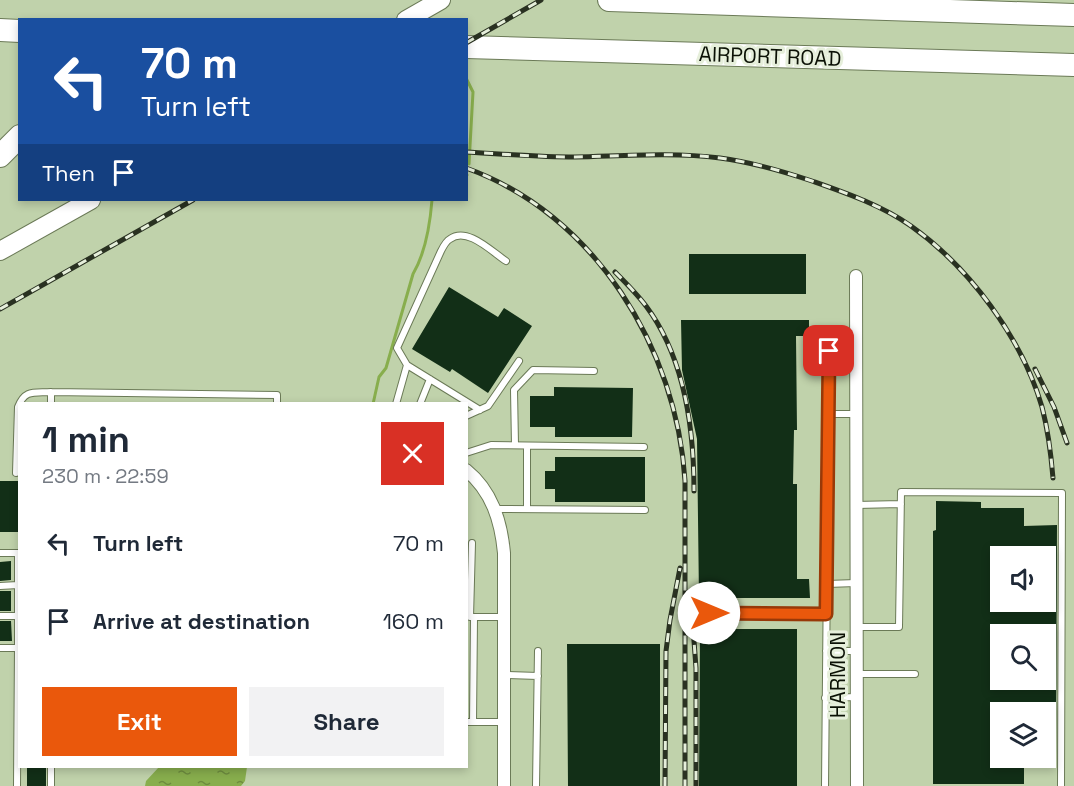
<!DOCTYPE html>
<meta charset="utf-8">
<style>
:root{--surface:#fff;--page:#f2f2f3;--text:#1f2937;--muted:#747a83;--accent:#ea580c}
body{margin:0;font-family:"Space Grotesk",sans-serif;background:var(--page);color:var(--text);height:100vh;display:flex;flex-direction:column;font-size:22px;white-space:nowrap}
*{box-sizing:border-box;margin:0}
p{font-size:20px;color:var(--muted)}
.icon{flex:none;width:33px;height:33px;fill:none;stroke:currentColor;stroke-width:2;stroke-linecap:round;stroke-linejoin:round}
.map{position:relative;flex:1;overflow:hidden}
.drawer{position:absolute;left:18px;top:402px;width:450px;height:366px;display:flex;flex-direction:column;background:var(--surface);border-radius:0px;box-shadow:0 3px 9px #0003}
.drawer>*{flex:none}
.banner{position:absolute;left:18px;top:18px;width:450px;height:183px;border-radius:0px;box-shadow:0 3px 9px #0003;background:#1a4fa0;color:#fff;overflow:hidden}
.fabs{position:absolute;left:990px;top:546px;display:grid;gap:12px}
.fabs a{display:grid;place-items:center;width:66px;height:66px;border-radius:0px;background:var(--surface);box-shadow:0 3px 9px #0003;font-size:30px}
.pin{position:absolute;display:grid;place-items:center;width:51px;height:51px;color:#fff;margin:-26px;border-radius:12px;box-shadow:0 3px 9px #0006}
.me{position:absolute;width:66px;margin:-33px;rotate:90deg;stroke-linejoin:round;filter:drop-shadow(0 0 4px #0008)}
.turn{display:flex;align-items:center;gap:21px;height:126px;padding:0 24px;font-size:27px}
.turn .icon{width:78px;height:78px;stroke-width:2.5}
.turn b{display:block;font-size:42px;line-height:51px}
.then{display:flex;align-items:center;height:57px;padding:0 24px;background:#0003;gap:12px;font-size:22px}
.round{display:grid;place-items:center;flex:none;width:63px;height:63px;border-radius:0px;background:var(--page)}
.overview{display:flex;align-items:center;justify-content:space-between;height:102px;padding:0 24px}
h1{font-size:36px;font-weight:600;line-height:45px}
.cta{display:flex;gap:12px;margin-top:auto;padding:12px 24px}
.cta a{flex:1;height:69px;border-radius:0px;background:var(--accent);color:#fff;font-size:24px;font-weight:600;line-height:69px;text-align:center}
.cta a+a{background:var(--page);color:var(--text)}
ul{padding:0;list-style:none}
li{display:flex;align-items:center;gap:18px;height:78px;padding:0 24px}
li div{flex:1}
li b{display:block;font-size:22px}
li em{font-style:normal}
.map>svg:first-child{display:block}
</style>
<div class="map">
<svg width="1074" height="786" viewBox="0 0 1074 786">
<defs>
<pattern id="water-ripples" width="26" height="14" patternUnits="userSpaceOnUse" patternTransform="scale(1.5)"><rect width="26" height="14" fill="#88ae4d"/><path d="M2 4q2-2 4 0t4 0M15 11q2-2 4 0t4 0" fill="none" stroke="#6d8c3e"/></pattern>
</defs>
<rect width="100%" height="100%" fill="#c0d2ab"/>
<!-- water -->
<path fill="url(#water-ripples)" d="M159,767V766L247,767L245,781L241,786H145L146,781Z"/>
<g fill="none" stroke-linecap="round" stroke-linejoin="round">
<!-- stream -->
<path stroke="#88ae4d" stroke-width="3" d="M466,78L473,92L469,164
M466,176L467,175
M373,404L379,377L386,368L413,274C426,252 430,225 432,200"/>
</g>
<!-- building -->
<path fill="#122f17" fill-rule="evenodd" d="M689,254H806V294H689Z
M449,287L498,317L504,308L532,326L488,393L452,369L450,372L412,349Z
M681,320H809V336H796L797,430H794L793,484H797V579H809L810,598H699L697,439L682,370Z
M554,387L633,388L632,437H555V427H530V396H554Z
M555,457H645V502H555V489H545V471H555Z
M0,481H20V532H0Z
M936,501L981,502V508H1024V526L1057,525L1056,760H1046V712H1000V758H1024V784H933V531L936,530ZM1000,556H1046V602H1000ZM1000,634H1046V680H1000Z
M11,561V580L0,581V562Z
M0,591H11V611H0Z
M0,621H11L12,641H0Z
M700,629H797V786H699Z
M567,644H660V786H568Z
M27,766H46V786H27Z"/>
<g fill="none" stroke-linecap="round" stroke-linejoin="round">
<defs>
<path id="lane" d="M407,365L397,348L441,251C443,247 446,241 450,239C467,226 492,252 506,261
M51,404V392L277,395V404
M396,404L407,365L480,410
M420,404L430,379
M828,414H856
M466,416L488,406L519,361
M515,445L514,390L533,370L594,371
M527,446V509
M466,453L491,445L644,447
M16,473L18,407C25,389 34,393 51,392
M856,505L901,504
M495,509L645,510
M0,553H20
M18,553V648H20
M827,584L856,583
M0,586L18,585
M709,613L826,614
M0,616H18
M470,617L472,543
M472,617H504
M856,627H899L901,492L1062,493L1061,786
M0,648H18L17,786
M826,651H857
M857,674H915
M504,675L538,676
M825,698L857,697
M466,722H504
M473,722L474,617
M51,786V766
M536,786L538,651
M825,786L829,350"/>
<path id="street" d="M856,276L857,786
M466,470C492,491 501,521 504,553V786"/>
<path id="secondary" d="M406,20L441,0
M0,251L91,200"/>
<path id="highway" d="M609,0L1074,15
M0,30L20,31
M466,47L1074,65
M0,156L20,136"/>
</defs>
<!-- lane casing -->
<use href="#lane" stroke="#6b7a57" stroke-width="8"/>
<!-- street casing -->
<use href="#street" stroke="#6b7a57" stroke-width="14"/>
<!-- secondary casing -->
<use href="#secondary" stroke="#6b7a57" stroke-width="20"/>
<!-- highway casing -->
<use href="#highway" stroke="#6b7a57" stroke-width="24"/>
<!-- lane -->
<use href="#lane" stroke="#fff" stroke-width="6"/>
<!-- street -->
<use href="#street" stroke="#fff" stroke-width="12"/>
<!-- secondary -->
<use href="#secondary" stroke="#fff" stroke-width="18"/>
<!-- highway -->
<use href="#highway" stroke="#fff" stroke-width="22"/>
<defs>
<path id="rail" d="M466,43L541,0
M466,152C503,154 539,157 575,157C623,156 672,152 720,158C751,162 782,171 812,181C846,193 881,205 911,226C969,267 1022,338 1042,407C1048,430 1051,454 1053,478
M466,168C595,214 677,349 685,481V786
M615,272C626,283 637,294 646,306C685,358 694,429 694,491
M0,309L193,200
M1035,369L1054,407L1067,443
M693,627L696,668V786
M665,786L666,651L670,620L680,568"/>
</defs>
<!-- rail casing -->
<use href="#rail" stroke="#293121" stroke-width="5"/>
<!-- rail -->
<use href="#rail" stroke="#e6efdb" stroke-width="3" stroke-dasharray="9" stroke-linecap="butt"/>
</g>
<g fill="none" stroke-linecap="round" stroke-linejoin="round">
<defs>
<path id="route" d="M709,613L826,614L829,351"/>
</defs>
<!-- route casing -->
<use href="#route" stroke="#983908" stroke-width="15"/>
<!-- route -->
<use href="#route" stroke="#ea580c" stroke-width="10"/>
</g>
<g text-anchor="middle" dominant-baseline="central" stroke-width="6" stroke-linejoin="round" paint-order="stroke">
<!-- street labels -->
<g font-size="21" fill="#0b1105" stroke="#e6efdb">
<text transform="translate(770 56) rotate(2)">AIRPORT ROAD</text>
<text transform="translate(837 675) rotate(-90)">HARMON</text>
</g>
</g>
</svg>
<div class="fabs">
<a><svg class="icon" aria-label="sound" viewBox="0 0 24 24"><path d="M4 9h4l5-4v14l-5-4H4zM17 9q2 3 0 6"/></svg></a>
<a><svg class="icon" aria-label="search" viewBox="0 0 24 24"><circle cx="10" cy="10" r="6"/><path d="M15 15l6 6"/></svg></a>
<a><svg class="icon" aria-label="layers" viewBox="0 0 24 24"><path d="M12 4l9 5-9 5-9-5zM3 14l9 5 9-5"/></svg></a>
</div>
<div class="pin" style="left:829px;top:351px;background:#d93025"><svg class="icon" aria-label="arrive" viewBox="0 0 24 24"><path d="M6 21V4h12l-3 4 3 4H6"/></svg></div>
<svg class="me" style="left:709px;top:613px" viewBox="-20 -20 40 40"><circle r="19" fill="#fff"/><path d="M0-13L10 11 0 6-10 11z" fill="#ea580c"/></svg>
<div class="banner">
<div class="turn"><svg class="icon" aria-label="left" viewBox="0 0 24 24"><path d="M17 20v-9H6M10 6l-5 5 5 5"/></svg><div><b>70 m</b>Turn left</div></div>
<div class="then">Then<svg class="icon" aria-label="arrive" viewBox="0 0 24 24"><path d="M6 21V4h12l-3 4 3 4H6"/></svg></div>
</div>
<section class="drawer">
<div class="overview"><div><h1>1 min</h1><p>230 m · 22:59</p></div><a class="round" style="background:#d93025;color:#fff"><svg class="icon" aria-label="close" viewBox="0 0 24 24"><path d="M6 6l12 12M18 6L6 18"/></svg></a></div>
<ul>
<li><svg class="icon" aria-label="left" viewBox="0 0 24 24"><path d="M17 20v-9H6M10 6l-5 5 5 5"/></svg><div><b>Turn left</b></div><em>70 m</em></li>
<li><svg class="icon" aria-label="arrive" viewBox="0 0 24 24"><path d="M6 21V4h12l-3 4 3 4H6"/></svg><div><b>Arrive at destination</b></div><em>160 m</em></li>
</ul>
<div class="cta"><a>Exit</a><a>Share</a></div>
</section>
</div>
